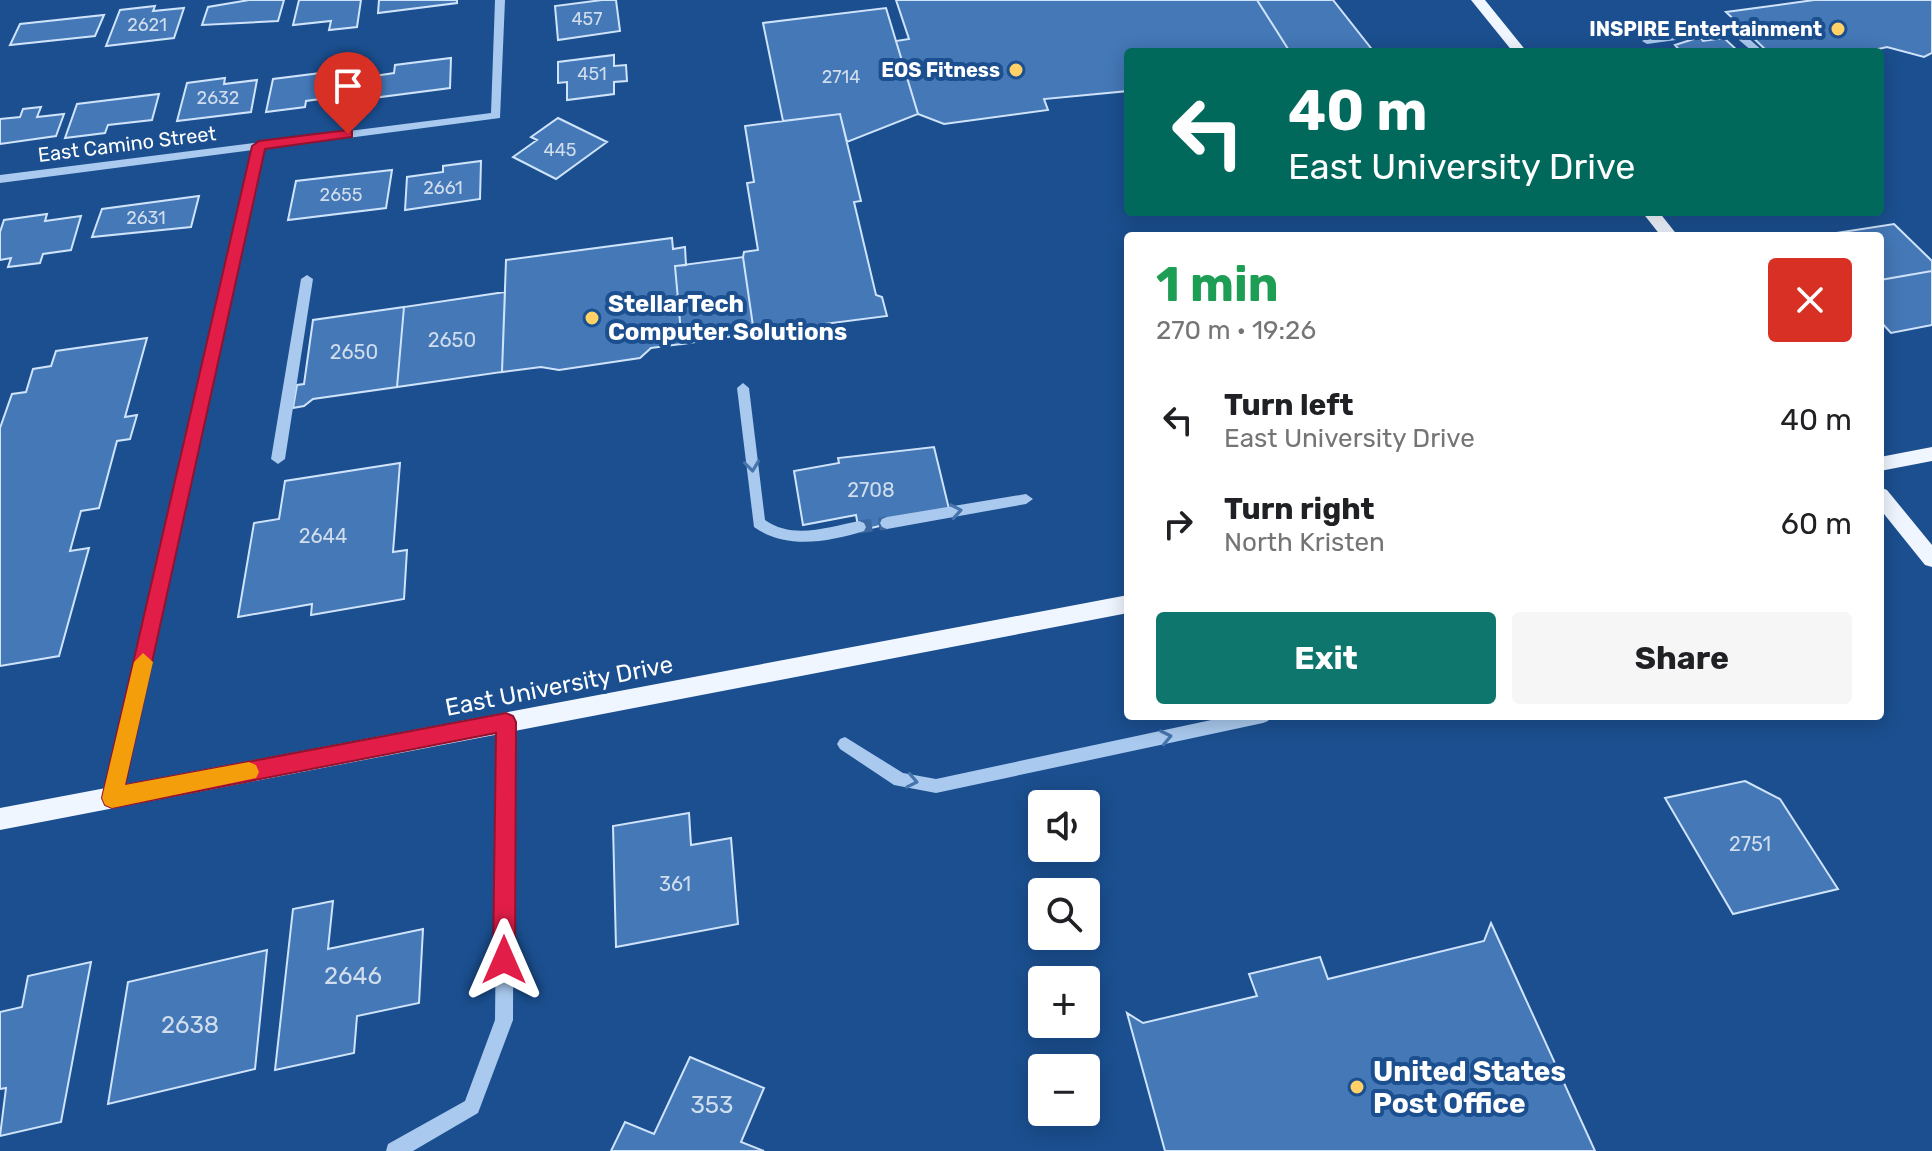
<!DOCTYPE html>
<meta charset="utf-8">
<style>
:root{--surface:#fff;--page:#f6f6f6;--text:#202124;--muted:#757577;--accent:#0f766e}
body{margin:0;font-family:Rubik,sans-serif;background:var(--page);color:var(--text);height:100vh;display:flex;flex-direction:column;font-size:30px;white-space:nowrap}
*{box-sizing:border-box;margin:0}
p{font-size:26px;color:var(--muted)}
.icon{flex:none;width:44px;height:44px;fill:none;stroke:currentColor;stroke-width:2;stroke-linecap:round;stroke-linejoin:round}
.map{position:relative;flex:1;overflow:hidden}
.sheet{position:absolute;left:1124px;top:232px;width:760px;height:488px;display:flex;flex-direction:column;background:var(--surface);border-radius:8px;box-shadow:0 4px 20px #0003}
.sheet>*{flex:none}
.top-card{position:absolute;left:1124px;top:48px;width:760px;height:168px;border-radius:8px;box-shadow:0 4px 20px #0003;background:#00695c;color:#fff;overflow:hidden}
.buttons{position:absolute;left:1028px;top:790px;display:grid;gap:16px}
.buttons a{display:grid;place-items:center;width:72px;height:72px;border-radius:8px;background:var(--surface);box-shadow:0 4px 20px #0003;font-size:40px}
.pin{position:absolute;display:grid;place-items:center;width:68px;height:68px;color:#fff;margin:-82px -34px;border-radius:50% 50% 50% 0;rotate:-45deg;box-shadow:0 0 8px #0007}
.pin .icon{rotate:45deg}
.me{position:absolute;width:88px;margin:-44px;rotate:0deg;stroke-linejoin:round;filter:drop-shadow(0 0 6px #0008)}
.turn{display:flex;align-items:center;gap:28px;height:168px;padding:0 32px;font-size:36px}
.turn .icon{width:104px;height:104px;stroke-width:2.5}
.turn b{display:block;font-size:56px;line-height:68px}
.round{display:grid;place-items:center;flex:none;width:84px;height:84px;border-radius:8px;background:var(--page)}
.overview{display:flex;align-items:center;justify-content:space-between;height:136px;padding:0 32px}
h1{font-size:48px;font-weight:700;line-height:60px;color:#1e9e55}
.primary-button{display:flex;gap:16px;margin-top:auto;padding:16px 32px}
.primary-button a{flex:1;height:92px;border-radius:8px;background:var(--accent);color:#fff;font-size:32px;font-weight:700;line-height:92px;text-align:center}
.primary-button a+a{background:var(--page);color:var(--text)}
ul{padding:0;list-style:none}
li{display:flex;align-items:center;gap:24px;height:104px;padding:0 32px}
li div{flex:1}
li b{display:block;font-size:30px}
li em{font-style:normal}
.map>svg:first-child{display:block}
</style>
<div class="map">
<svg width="1932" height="1151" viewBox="0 0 1932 1151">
<rect width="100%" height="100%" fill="#1b4f8f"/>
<!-- building -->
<path fill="#4478b7" stroke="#cfe3fa" stroke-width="2" d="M249,0H284L278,21L202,25L208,7Z
M299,0H361L357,27L329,30L331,21L293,25Z
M379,0H457V3L378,13Z
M602,0H616L620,31L558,40L555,6Z
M896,0H1257L1290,52H1128V91L1044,99L1048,110L944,124L918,114L896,41L909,39Z
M1257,0H1333L1374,52H1290Z
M1814,0H1932V53L1924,57L1887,47L1865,52H1768L1726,12Z
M155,6L153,11L184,8L174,38L106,46L120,10Z
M886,8L918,114L847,142L840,114L783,121L763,23Z
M104,15L95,36L10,45L20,24Z
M1700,37L1703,41L1724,38L1739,52H1681L1675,45Z
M614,55V66L626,65L627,81L614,82V94L567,100V82L558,83V62Z
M451,58L450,88L365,99L367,77L394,73L395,65Z
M353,69L349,95L306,101L305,107L266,112L273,79Z
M225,78L224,84L257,80L251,112L177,121L187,83Z
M159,94L152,120L108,125L105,133L65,138L77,104Z
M41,107L37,117L64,114L56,136L0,144V119L20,117L23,109Z
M840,114L861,201L854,202L876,295L882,297L887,316L754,333L743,257L744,252L758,250L747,183L754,182L745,126Z
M558,118L607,142L556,179L513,157L537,140L531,137Z
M481,161L480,199L405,210L407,177L443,172V166Z
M392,170L386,208L288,220L296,181Z
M199,196L191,227L92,237L102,209Z
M47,214L45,221L81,216L71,250L43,254L40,263L8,267L11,258L0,260V232L4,220Z
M1894,224L1932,261V271L1880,280V236H1817Z
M672,238L673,249L685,247L686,265L675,266L682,344L651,348L640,358L559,370L541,367L502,372L506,260Z
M743,257L754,333L682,344L675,266Z
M1932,271V325L1891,333L1880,321V280Z
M505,292L502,372L397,387L404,307Z
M404,307L397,387L313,399L304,406L293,408L297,385L304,384L313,320Z
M147,338L125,417L137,415L130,439L117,441L99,508L81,511L70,551L89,548L59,656L0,666V428L12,394L26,392L33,369L51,366L56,351Z
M934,447L949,509L859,531L856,515L803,525L794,471L839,463L838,458Z
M400,463L393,552L407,550L404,599L311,615L312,604L238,617L254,523L279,519L285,481Z
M1745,781L1780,799L1838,889L1733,914L1665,798Z
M689,813L691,845L731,838L738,924L616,947L613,826Z
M333,901L328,949L423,929L419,1003L357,1016L354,1053L275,1070L293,909Z
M1491,923L1595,1151H1165L1127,1013L1143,1023L1257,996L1249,974L1320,957L1328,979L1484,941Z
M267,950L255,1069L108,1104L128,982Z
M91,962L61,1122L0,1136L6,1088L0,1089V1012L22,1007L28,976Z
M690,1057L764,1088L741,1142L764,1151H611L625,1122L654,1134Z"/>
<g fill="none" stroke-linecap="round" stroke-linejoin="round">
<!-- minor-tunnel -->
<path stroke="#3d69a0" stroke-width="13" stroke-dasharray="13 7" stroke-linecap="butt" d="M859,527L887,523"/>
<!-- minor -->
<path fill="#a9c9ee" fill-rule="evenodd" d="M495,0H505L500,118L264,149L120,798L118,803L112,806L106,803L104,798L253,150L0,183V175L491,113Z
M1727,27L1738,29L1764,52H1753L1732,34L1727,33L1647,44L1642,41L1647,38Z
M307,275L313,279L285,459L278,464L271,459L301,279Z
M743,383L749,388L765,520C793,540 828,527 859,521L864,523L866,527L864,531C828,542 786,550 754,527L737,388Z
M1026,494L1033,499L1026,504L887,529L882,527L880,523L882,519L887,517Z
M506,715L511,717L514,722L513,1020L478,1113L413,1151H386L388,1144L465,1101L495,1020L498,722L501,717Z
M1230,716H1271L1268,721L1263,723L936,793L894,785L840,749L837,744L840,739L845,737L903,773L936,779Z"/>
<!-- major -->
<path fill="#f0f6ff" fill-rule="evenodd" d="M1471,0H1485L1527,52H1513Z
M1642,212H1659L1678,236H1661Z
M1932,447V461L1880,471V457Z
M1880,487L1887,490L1932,545V567L1925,565L1880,509Z
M1128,595V613L0,830V808Z"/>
</g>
<!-- one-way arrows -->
<defs><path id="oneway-chevron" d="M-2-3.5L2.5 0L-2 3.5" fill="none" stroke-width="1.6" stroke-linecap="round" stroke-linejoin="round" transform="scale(2)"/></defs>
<g stroke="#4674ac">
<use href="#oneway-chevron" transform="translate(752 466) rotate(83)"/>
<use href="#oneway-chevron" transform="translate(956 511) rotate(-10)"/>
<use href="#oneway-chevron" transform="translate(1166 737) rotate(-12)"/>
<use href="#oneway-chevron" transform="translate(912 781) rotate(11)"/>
</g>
<!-- route -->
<path fill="#e11d48" stroke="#92132f" stroke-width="2" d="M348,130L352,131V137L265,149L125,785L506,713L513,716L516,722L515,960L512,968L504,971L496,968L493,960L496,733L112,808L105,805L102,798L252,146L259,141Z"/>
<!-- slow -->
<path fill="#f59e0b" d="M143,653L153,662L125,785L249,762L256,765L259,772L256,778L112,808L105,805L102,798L134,662Z"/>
<!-- markers -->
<g fill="#ffd166" stroke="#1b4f8f" stroke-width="3">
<circle cx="1838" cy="29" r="8"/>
<circle cx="1016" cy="70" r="8"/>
<circle cx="592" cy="318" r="8"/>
<circle cx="1357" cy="1087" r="8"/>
</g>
<g text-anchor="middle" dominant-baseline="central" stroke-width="8" stroke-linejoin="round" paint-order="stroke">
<!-- far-number labels -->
<g font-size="18" fill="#d0dded">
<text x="587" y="19">457</text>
<text x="147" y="25">2621</text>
<text x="592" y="74">451</text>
<text x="841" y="77">2714</text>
<text x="218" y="98">2632</text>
<text x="560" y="150">445</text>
<text x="443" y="188">2661</text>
<text x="341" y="195">2655</text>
<text x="146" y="218">2631</text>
</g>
<!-- far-poi labels -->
<g font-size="20" font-weight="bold" fill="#fff" stroke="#1b4f8f" text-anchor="end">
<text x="1822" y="29">INSPIRE Entertainment</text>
<text x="1000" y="70">EOS Fitness</text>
</g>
<!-- far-street labels -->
<g font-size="20" fill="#fff" stroke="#1b4f8f">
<text transform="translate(127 144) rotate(-7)">East Camino Street</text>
</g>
<!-- number labels -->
<g font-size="20" fill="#d0dded">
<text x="452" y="340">2650</text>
<text x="354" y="352">2650</text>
<text x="871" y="490">2708</text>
<text x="323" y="536">2644</text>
<text x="1750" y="844">2751</text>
<text x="675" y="884">361</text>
</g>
<!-- poi labels -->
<g font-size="24" font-weight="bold" fill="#fff" stroke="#1b4f8f" text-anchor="start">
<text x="608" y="304">StellarTech<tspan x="608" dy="28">Computer Solutions</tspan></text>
</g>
<!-- street labels -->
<g font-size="24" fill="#fff" stroke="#1b4f8f">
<text transform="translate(559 686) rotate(-11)">East University Drive</text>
</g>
<!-- near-number labels -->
<g font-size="24" fill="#d0dded">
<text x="353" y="976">2646</text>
<text x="190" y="1025">2638</text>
<text x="712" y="1105">353</text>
</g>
<!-- near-poi labels -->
<g font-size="28" font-weight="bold" fill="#fff" stroke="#1b4f8f" text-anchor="start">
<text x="1373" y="1071">United States<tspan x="1373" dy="32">Post Office</tspan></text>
</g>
</g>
</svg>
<div class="buttons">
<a><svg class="icon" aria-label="sound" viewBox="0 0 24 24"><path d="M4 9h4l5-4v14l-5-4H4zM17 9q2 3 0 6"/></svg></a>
<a><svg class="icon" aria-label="search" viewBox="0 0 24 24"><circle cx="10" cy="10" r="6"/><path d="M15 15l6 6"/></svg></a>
<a>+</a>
<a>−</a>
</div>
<div class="pin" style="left:348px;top:134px;background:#d93025"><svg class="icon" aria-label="arrive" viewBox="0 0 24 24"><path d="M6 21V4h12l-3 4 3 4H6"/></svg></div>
<svg class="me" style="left:504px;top:960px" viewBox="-20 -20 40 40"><path d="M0-17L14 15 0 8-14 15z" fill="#e11d48" stroke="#fff" stroke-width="4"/></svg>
<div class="top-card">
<div class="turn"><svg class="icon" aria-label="left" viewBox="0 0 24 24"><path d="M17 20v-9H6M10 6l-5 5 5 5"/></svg><div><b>40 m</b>East University Drive</div></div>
</div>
<section class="sheet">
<div class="overview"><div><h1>1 min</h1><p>270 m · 19:26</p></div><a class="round" style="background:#d93025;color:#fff"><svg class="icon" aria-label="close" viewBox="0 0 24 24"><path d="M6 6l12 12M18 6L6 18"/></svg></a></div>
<ul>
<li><svg class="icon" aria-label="left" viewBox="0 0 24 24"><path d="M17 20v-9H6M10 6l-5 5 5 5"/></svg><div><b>Turn left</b><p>East University Drive</p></div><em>40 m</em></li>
<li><svg class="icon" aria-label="right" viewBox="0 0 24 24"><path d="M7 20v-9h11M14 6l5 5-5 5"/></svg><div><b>Turn right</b><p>North Kristen</p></div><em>60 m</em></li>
</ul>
<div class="primary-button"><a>Exit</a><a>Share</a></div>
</section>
</div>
